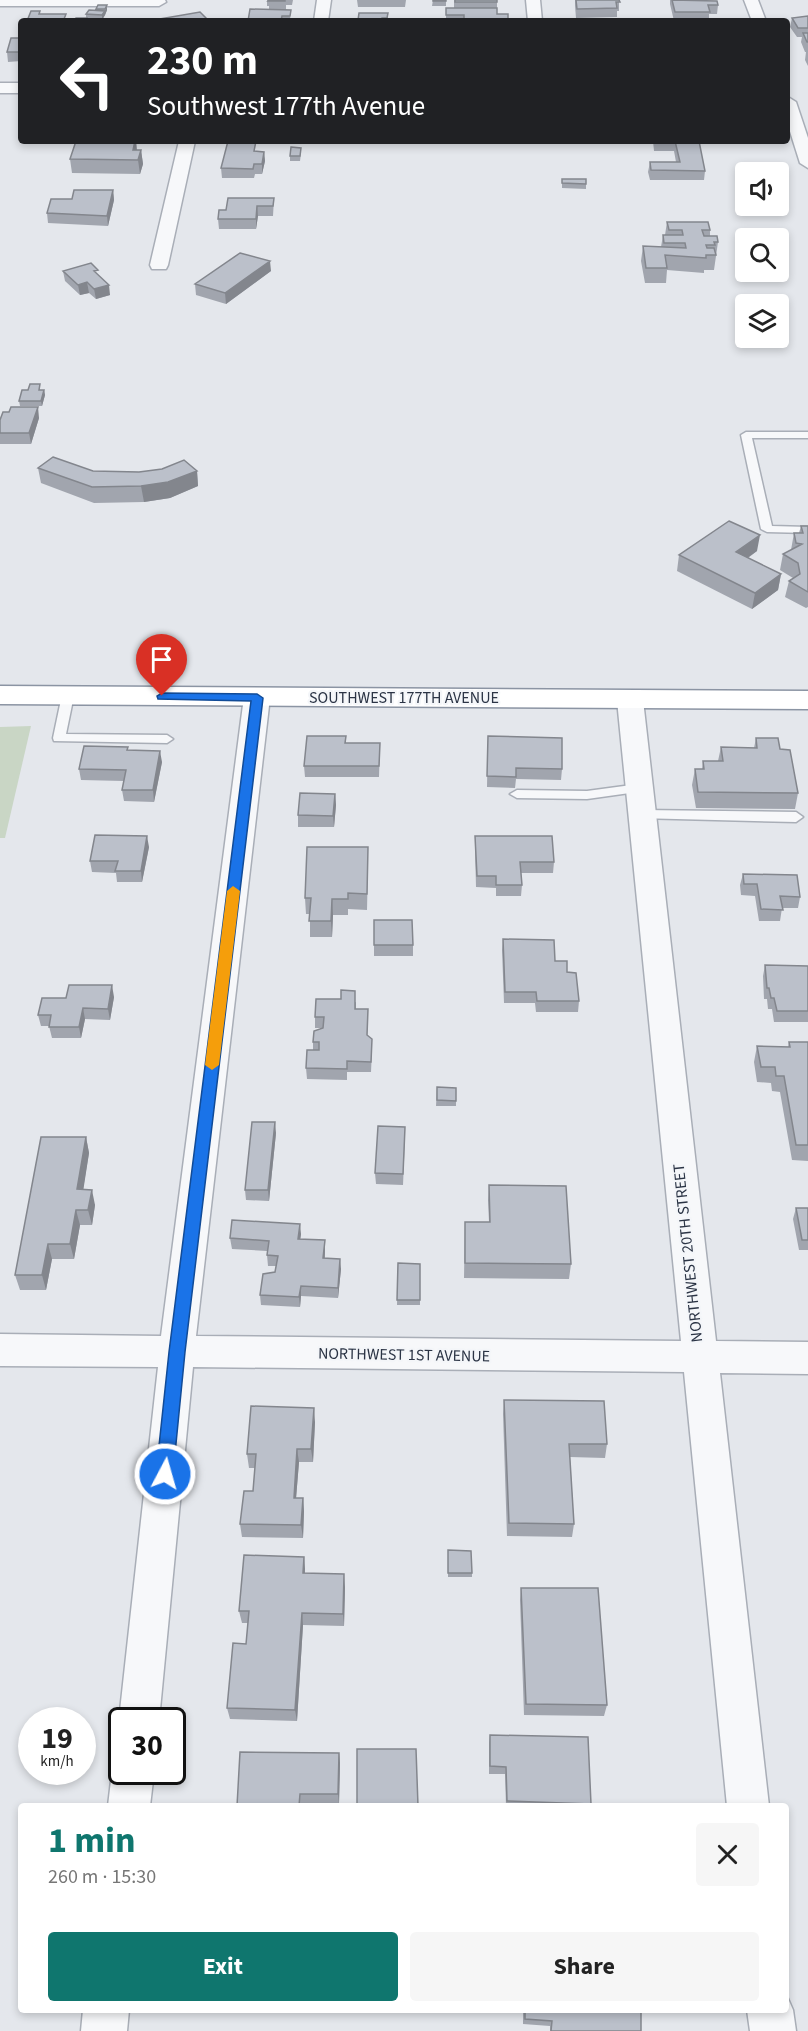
<!DOCTYPE html>
<meta charset="utf-8">
<style>
:root{--surface:#fff;--page:#f6f6f6;--text:#222;--muted:#767676;--accent:#0f766e}
body{margin:0;font-family:"Source Sans 3",sans-serif;background:var(--page);color:var(--text);height:100vh;display:flex;flex-direction:column;font-size:22px;white-space:nowrap}
*{box-sizing:border-box;margin:0}
p{font-size:20px;color:var(--muted)}
.icon{flex:none;width:33px;height:33px;fill:none;stroke:currentColor;stroke-width:2;stroke-linecap:round;stroke-linejoin:round}
.map{position:relative;flex:1;overflow:hidden}
.sheet{position:absolute;left:18px;top:1803px;width:771px;height:210px;display:flex;flex-direction:column;background:var(--surface);border-radius:6px;box-shadow:0 3px 9px #0003}
.sheet>*{flex:none}
.guide{position:absolute;left:18px;top:18px;width:772px;height:126px;border-radius:6px;box-shadow:0 3px 9px #0003;background:#202124;color:#fff;overflow:hidden}
.buttons{position:absolute;left:735px;top:162px;display:grid;gap:12px}
.buttons a{display:grid;place-items:center;width:54px;height:54px;border-radius:6px;background:var(--surface);box-shadow:0 3px 9px #0003;font-size:30px}
.speed{position:absolute;left:18px;top:1707px;display:flex;gap:12px;font-size:30px;font-weight:700;text-align:center}
.speed>*{display:grid;place-content:center;width:78px;height:78px;border-radius:50%;background:var(--surface);box-shadow:0 3px 9px #0003;line-height:1}
.speed small{font-size:15px;font-weight:400}
.speed .limit{border:3px solid #111;border-radius:9px;background:#fff;color:#111}
.pin{position:absolute;display:grid;place-items:center;width:51px;height:51px;color:#fff;margin:-62px -26px;border-radius:50% 50% 50% 0;rotate:-45deg;box-shadow:0 0 6px #0007}
.pin .icon{rotate:45deg}
.me{position:absolute;width:66px;margin:-33px;rotate:6deg;stroke-linejoin:round;filter:drop-shadow(0 0 4px #0008)}
.turn{display:flex;align-items:center;gap:21px;height:126px;padding:0 30px;font-size:27px}
.turn .icon{width:78px;height:78px;stroke-width:2.5}
.turn b{display:block;font-size:42px;line-height:51px}
.round{display:grid;place-items:center;flex:none;width:63px;height:63px;border-radius:6px;background:var(--page)}
.overview{display:flex;align-items:center;justify-content:space-between;height:102px;padding:0 30px}
h1{font-size:36px;font-weight:700;line-height:45px;color:var(--accent)}
.button{display:flex;gap:12px;margin-top:auto;padding:12px 30px}
.button a{flex:1;height:69px;border-radius:6px;background:var(--accent);color:#fff;font-size:24px;font-weight:700;line-height:69px;text-align:center}
.button a+a{background:var(--page);color:var(--text)}
.map>svg:first-child{display:block}
</style>
<div class="map">
<svg width="808" height="2031" viewBox="0 0 808 2031">
<rect width="100%" height="100%" fill="#e4e7ec"/>
<!-- green -->
<path fill="#c9d6c5" d="M31,726L5,838H0V727Z"/>
<g fill="none" stroke-linecap="round" stroke-linejoin="round">
<defs>
<path id="service" d="M746,432H808V438H752L772,526L808,527V533L767,532L761,529L741,435Z
M68,691L74,695L66,734L167,735L173,739L167,743L54,741L53,738L62,695Z
M639,784L646,788L644,791L587,799L517,798L510,794L517,790L587,791Z
M642,810L796,812L803,817L796,822L637,818L635,815Z"/>
<path id="minor" d="M0,0H165L166,2L159,6H0Z
M317,0H331L328,21H314Z
M526,0H540L542,21H528Z
M744,0H758L766,21H752Z
M0,83H21V93H0Z
M788,97L796,102L808,138V168L800,163L788,125Z
M179,141H195L168,265L166,269H152L150,265Z
M257,689L266,691L270,697L196,1336L681,1341L617,700L621,694L630,692L639,694L643,700L716,1341L808,1342V1374L720,1373L769,1806H727L684,1372L193,1367L159,1720H122V1727L119,1720L158,1367L0,1366V1334L161,1336L244,697L248,691Z
M122,1756V1772H154L150,1806H108L112,1772L118,1757Z
M786,1994L793,2010L796,2031H750L747,2010H786Z
M83,2010H129L127,2031H81Z"/>
<path id="trunk" d="M0,686L808,691V709L0,704Z"/>
</defs>
<!-- service casing -->
<use href="#service" stroke="#a9aeb7" stroke-width="3"/>
<!-- minor casing -->
<use href="#minor" stroke="#a9aeb7" stroke-width="3"/>
<!-- trunk casing -->
<use href="#trunk" stroke="#8b94a3" stroke-width="3"/>
<!-- service -->
<use href="#service" fill="#f7f8fa" fill-rule="evenodd"/>
<!-- minor -->
<use href="#minor" fill="#f7f8fa" fill-rule="evenodd"/>
<!-- trunk -->
<use href="#trunk" fill="#fff" fill-rule="evenodd"/>
</g>
<!-- wall -->
<path fill="#a1a5ae" d="M267,0H293L292,5H286V9L291,19V21H248L269,9V6H267Z
M357,0H406L405,7H358Z
M433,0H446V6H432Z
M454,0H499H497V14H508V21H446V8H454Z
M575,0H619V11H617V17L576,18L575,6Z
M670,0H706L718,5L717,14H709V21H674L670,4Z
M98,5L107,10L105,15L102,20L87,19L88,21H75L86,18V14L96,10Z
M359,13H388V21H358Z
M808,16V66L805,60L806,52H805L801,42L802,37H797L790,27L792,18Z
M21,38V61L8,62L7,52Z
M76,141H136L137,150H141L143,164L140,174L72,173L70,159Z
M653,141H699L705,171L704,180H650L648,172L650,162H676L674,151H654Z
M257,152H264L265,161L262,174H255L254,178H222L221,168Z
M301,153L300,161H290V156Z
M562,179L586,184V189L562,188Z
M113,190L114,200L108,226L48,223L47,213Z
M274,198L273,216H258L256,229H219L218,219Z
M667,222L710,230V236L718,242L714,270H704V273L667,270L666,283H645L641,261L643,246L661,247L663,235H665Z
M63,271L99,276L110,295L96,299L89,293L80,295L65,281Z
M271,271L226,304L196,295L195,284Z
M41,390H44L45,395L42,406H20L19,401Z
M39,418L31,444H0V420Z
M38,468L93,471L139,472L197,471L198,486L170,498L144,502L94,503L41,483Z
M801,526H808V607L806,608L785,597L789,581L793,578L780,570L783,554L791,550L794,533H799Z
M757,551L748,558L781,574L778,590L752,609L677,571L679,555Z
M346,736V743H380L379,777H305L304,766Z
M488,736L562,769L561,780L516,779L515,788L487,787Z
M756,738L780,749L798,793L795,809L696,808L692,785L695,769H702L703,761H718L721,747L754,748Z
M128,750L162,762L154,802L124,801L122,790L124,781L81,780L79,769Z
M335,794L336,805L334,827H298V815Z
M475,836L554,862L553,873H521L522,885L521,896H496V888L476,887L475,848Z
M149,847L142,882H117L116,873L92,872L90,861Z
M368,863L367,910L348,909V915H333L332,937H310V914H306L305,898Z
M743,874L800,897L798,908H782L780,921H759L755,896L741,895L740,885Z
M374,920L413,945V956H374Z
M503,939L555,961L567,972L579,1001L578,1012H536L535,1003H504L502,950Z
M765,965L808,966V1022H774L772,1009H768L767,999H764L763,976Z
M114,997L110,1020L85,1019L81,1038H52L49,1026H41L38,1015L66,998Z
M356,1002V1009L368,1020L367,1036L372,1050L371,1072H347V1080L307,1079L306,1068L313,1050V1042L323,1028H315V1017Z
M789,1042H808V1161L792,1160L780,1092L772,1091L771,1083L757,1082L754,1062L757,1046L788,1047Z
M437,1087L456,1088V1106H436Z
M276,1133L269,1201L246,1200L245,1190Z
M86,1137L89,1153L83,1189L95,1205L92,1225H80L74,1259H52L46,1290H20L15,1275Z
M405,1138L403,1185L376,1184L375,1173Z
M489,1185L571,1264L569,1279L464,1278L465,1222H489L488,1200Z
M796,1208H808V1250H799L793,1219Z
M301,1234L300,1239L325,1250V1258L341,1269L338,1298L301,1296L300,1307L261,1305L260,1295L275,1272L276,1266H268L267,1255V1251L232,1249L230,1238Z
M398,1263L420,1264V1305H397Z
M504,1400L607,1444L605,1458L570,1457L574,1524L572,1537L507,1536L503,1414Z
M315,1422L313,1462H299L296,1498H303L304,1511L303,1538L242,1537L240,1524L253,1491L255,1468H249L247,1454Z
M448,1550L472,1573V1577H448Z
M304,1557L305,1573L345,1587L344,1626L303,1625L297,1721L230,1719L227,1708L246,1644L248,1623H242L239,1611Z
M521,1588L607,1705L604,1716L524,1715L520,1600Z
M490,1735L591,1804V1806H506L505,1774H489V1743Z
M339,1753L340,1763L339,1804L237,1806Z
M523,2010H641V2031H550V2026L523,2024Z"/>
<!-- shaded-wall -->
<path fill="#83868d" d="M107,5V10L105,15L102,20V15L105,11Z
M135,141H136L137,154L133,150Z
M141,150L143,164L140,174L138,160Z
M264,152L265,161L262,174V164Z
M113,190L114,200L108,226L107,216Z
M257,206L258,216L256,229V219Z
M270,261L271,271L226,304L225,293Z
M87,282L89,293L80,295L78,285Z
M109,285L110,295L96,299L94,289Z
M44,390L45,395L42,406L41,401Z
M38,407L39,418L31,444L29,433Z
M197,471L198,486L170,498L144,502L141,486Z
M760,535L757,551L733,568L736,552Z
M781,574L778,590L752,609L755,593Z
M160,751L162,762L154,802L153,790Z
M335,794L336,805L334,827L333,816Z
M147,836L149,847L142,882L141,871Z
M332,899L333,915L332,937L331,921Z
M112,985L114,997L110,1020L108,1009Z
M83,1008L85,1019L81,1038L79,1027Z
M275,1122L276,1133L269,1201L268,1190Z
M86,1137L89,1153L81,1205L77,1189Z
M92,1190L95,1205L92,1225L88,1210Z
M76,1210L80,1225L74,1259L70,1244Z
M300,1224L301,1234L299,1249L298,1239Z
M325,1240V1250L324,1269L323,1258Z
M48,1244L52,1259L46,1290L42,1275Z
M340,1259L341,1269L338,1298V1288Z
M301,1286V1296L300,1307L299,1297Z
M314,1408L315,1422L313,1462L311,1449Z
M297,1449L299,1462L295,1511L294,1498Z
M303,1498L304,1511L303,1538L301,1525Z
M304,1557L305,1569L304,1585L303,1573Z
M344,1574L345,1587L344,1626L343,1614Z
M302,1613L303,1625L297,1721L295,1710Z
M339,1753L340,1763L339,1804L338,1794Z"/>
<!-- building -->
<path fill="#bbc0ca" stroke="#83868d" stroke-width="1.5" d="M269,0H285V1H268Z
M433,0H446V1H433Z
M455,0H497V2H455Z
M576,0H619L620,2H616L617,8L577,9Z
M672,0L717,1L718,5H708L710,12H675Z
M98,5H107L105,9H96Z
M446,8H497V14H508V20H498V21H464V15H446Z
M250,9L291,10L290,16H282L281,21H248Z
M89,10L105,11L102,15L86,14Z
M31,11H40L39,14H66L64,19H59L58,21H27Z
M200,12L209,21H148Z
M359,13H388L387,18H382L381,21H362L358,20Z
M808,16V28H798L792,18Z
M76,18H87L86,21H75Z
M582,19H625L626,21H582Z
M803,33H808V42H807Z
M11,38H21V52H7Z
M76,141H135L133,150H141L138,160L70,159Z
M228,141H256L254,151L264,152L262,164H254L253,169L221,168Z
M661,141H699L705,171L651,170L650,162H680L675,141Z
M291,147L301,148L300,156H290Z
M562,179H586V184L562,183Z
M74,190H113L107,216L47,213L51,199H72Z
M228,198H274L273,206H257L256,219H218L219,210H226Z
M667,222H708L710,230H702L704,236H717L718,242H714L715,245H706L707,248H714L716,255H706V258L665,255L667,268H646L643,246L686,248L685,243H664L663,235H683L682,230H669Z
M240,253L270,261L225,293L195,284Z
M91,263L98,270L94,271L109,285L94,289L87,282L78,285L63,271Z
M30,384H40L39,390H44L41,401H19L22,390H28Z
M11,407H38L29,433H0V420L3,412H9Z
M53,457L93,471L139,472L162,469L184,460L197,471L168,482L141,486L92,487L38,468Z
M729,521L760,535L736,552L781,574L755,593L679,555Z
M801,526H808V592L789,581L800,574L798,563L783,554L802,544L796,543L794,533H803Z
M307,736H346L345,743H380L379,766H304Z
M488,736L562,738V769L516,768V777L487,776Z
M756,738H778L780,749L790,750L798,793L698,792L695,769H704L703,761H723L721,747L757,748Z
M84,746L128,747L127,750L160,751L153,790H122L126,770L79,769Z
M300,793L335,794L333,816L298,815Z
M95,835L147,836L141,871H115L118,861H90Z
M475,836H552L554,862H520L522,885H496V876H477Z
M307,847H368L367,894L348,893V899H332L331,921H309L311,898H305Z
M743,874L797,875L800,897L780,896L783,910L761,909L757,884H744Z
M374,920H412L413,945H374Z
M503,939L554,940L555,961H567V972L576,973L579,1001H537L536,992H505Z
M765,965L808,966V1011H777L774,998H771L769,988H767Z
M69,985H112L108,1009L83,1008L79,1027H49L51,1015H38L42,998H66Z
M341,990L355,991V1009H368L367,1035L372,1039L371,1062L347,1061V1069L306,1068L307,1050H319V1042H313L314,1031L323,1028L324,1017H315L316,999H341Z
M789,1042H808V1145H796L784,1076H776L775,1067H761L757,1046L790,1047Z
M437,1087L456,1088V1101L437,1100Z
M252,1122H275L268,1190H245Z
M378,1126L405,1127L403,1174L375,1173Z
M41,1137H86L77,1189L92,1190L88,1210H76L70,1244H48L42,1275H15Z
M489,1185L566,1186L571,1264L465,1263V1222H490Z
M796,1208H808V1240H802Z
M232,1220L300,1224L298,1239L325,1240L323,1258L340,1259L338,1288L301,1286L299,1297L260,1295L263,1274L275,1272L278,1256L267,1255L269,1241L230,1238Z
M398,1263L420,1264V1300H397Z
M504,1400L604,1401L607,1444H569L574,1524L509,1523Z
M251,1406L314,1408L311,1449H297L294,1498H303L301,1525L240,1524L244,1491H253L256,1454H247Z
M448,1550L471,1551L472,1573H448Z
M244,1555L304,1557L303,1573L344,1574L343,1614L302,1613L295,1710L227,1708L233,1643L246,1644L249,1611H239Z
M521,1588H598L607,1705L526,1704Z
M490,1735L588,1737L591,1804L507,1801L506,1767L490,1766Z
M357,1749H416L418,1806H357Z
M240,1752L339,1753L338,1794H300L299,1806H237Z
M525,2010H641V2031H551L552,2021L525,2019Z"/>
<!-- route -->
<path fill="#1a73e8" stroke="#114b97" stroke-width="1.5" d="M162,693L257,694L263,698L185,1352L173,1474L171,1480L165,1482L159,1480L156,1474L169,1352L251,701L158,699L157,696Z"/>
<!-- slow -->
<path fill="#f59e0b" d="M233,886L240,891L219,1065L212,1070L205,1065L227,891Z"/>
<g text-anchor="middle" dominant-baseline="central" stroke-width="4.5" stroke-linejoin="round" paint-order="stroke">
<!-- street labels -->
<g font-size="16" fill="#2b3445" stroke="#f4f6f9">
<text x="404" y="698">SOUTHWEST 177TH AVENUE</text>
<text transform="translate(688 1253) rotate(-96)">NORTHWEST 20TH STREET</text>
<text transform="translate(404 1355) rotate(1)">NORTHWEST 1ST AVENUE</text>
</g>
</g>
</svg>
<div class="buttons">
<a><svg class="icon" aria-label="sound" viewBox="0 0 24 24"><path d="M4 9h4l5-4v14l-5-4H4zM17 9q2 3 0 6"/></svg></a>
<a><svg class="icon" aria-label="search" viewBox="0 0 24 24"><circle cx="10" cy="10" r="6"/><path d="M15 15l6 6"/></svg></a>
<a><svg class="icon" aria-label="layers" viewBox="0 0 24 24"><path d="M12 4l9 5-9 5-9-5zM3 14l9 5 9-5"/></svg></a>
</div>
<div class="speed"><div>19<small>km/h</small></div><div class="limit">30</div></div>
<div class="pin" style="left:162px;top:696px;background:#d93025"><svg class="icon" aria-label="arrive" viewBox="0 0 24 24"><path d="M6 21V4h12l-3 4 3 4H6"/></svg></div>
<svg class="me" style="left:165px;top:1474px" viewBox="-20 -20 40 40"><circle r="17" fill="#1a73e8" stroke="#fff" stroke-width="3"/><path d="M0-11L8 9 0 5-8 9z" fill="#fff"/></svg>
<div class="guide">
<div class="turn"><svg class="icon" aria-label="left" viewBox="0 0 24 24"><path d="M17 20v-9H6M10 6l-5 5 5 5"/></svg><div><b>230 m</b>Southwest 177th Avenue</div></div>
</div>
<section class="sheet">
<div class="overview"><div><h1>1 min</h1><p>260 m · 15:30</p></div><a class="round"><svg class="icon" aria-label="close" viewBox="0 0 24 24"><path d="M6 6l12 12M18 6L6 18"/></svg></a></div>
<div class="button"><a>Exit</a><a>Share</a></div>
</section>
</div>
